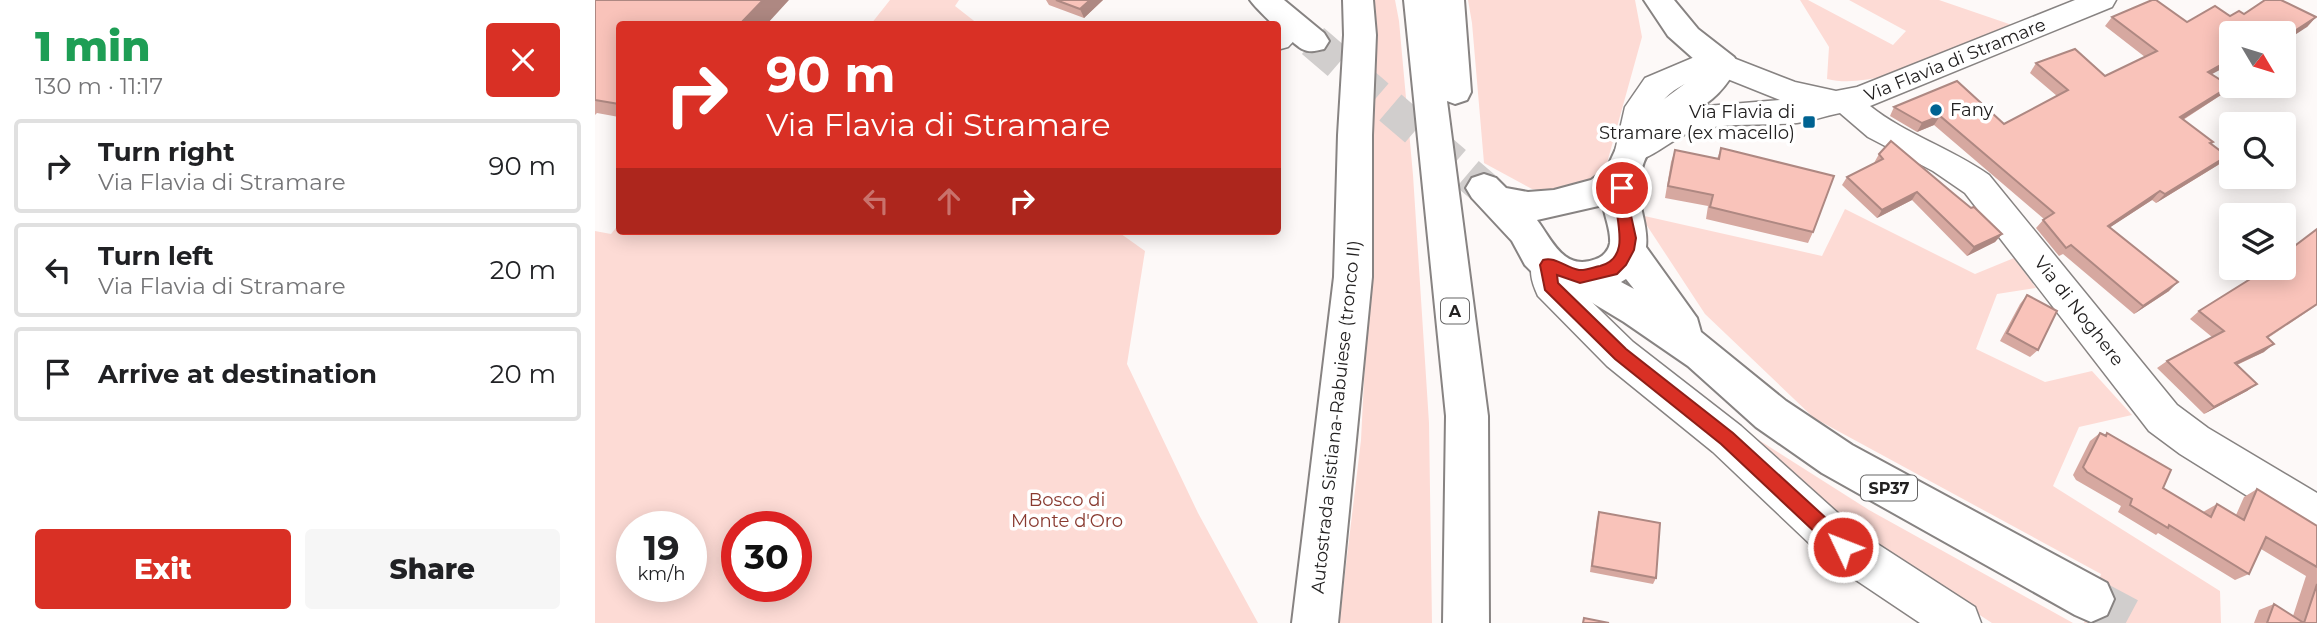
<!DOCTYPE html>
<meta charset="utf-8">
<style>
:root{--surface:#fff;--page:#f6f6f6;--text:#202124;--muted:#757577;--line:#e0e0e0;--accent:#d93025}
body{margin:0;font-family:Montserrat,sans-serif;background:var(--page);color:var(--text);height:100vh;display:flex;flex-direction:column;font-size:26px;white-space:nowrap}
*{box-sizing:border-box;margin:0}
p{font-size:23px;color:var(--muted)}
.icon{flex:none;width:38px;height:38px;fill:none;stroke:currentColor;stroke-width:2;stroke-linecap:round;stroke-linejoin:round}
.map{position:relative;flex:1;overflow:hidden}
.drawer{display:flex;flex-direction:column;background:var(--surface);width:595px}
.drawer>*{flex:none}
.hud{position:absolute;left:21px;top:21px;width:665px;height:214px;border-radius:7px;box-shadow:0 4px 18px #0003;background:#d93025;color:#fff;overflow:hidden}
.needle{width:46px;rotate:128deg}
.buttons{position:absolute;left:1624px;top:21px;display:grid;gap:14px}
.buttons a{display:grid;place-items:center;width:77px;height:77px;border-radius:7px;background:var(--surface);box-shadow:0 4px 18px #0003;font-size:35px}
.speed{position:absolute;left:21px;top:511px;display:flex;gap:14px;font-size:35px;font-weight:700;text-align:center}
.speed>*{display:grid;place-content:center;width:91px;height:91px;border-radius:50%;background:var(--surface);box-shadow:0 4px 18px #0003;line-height:1}
.speed small{font-size:18px;font-weight:400}
.speed .limit{border:10px solid #d22;background:#fff;color:#111}
.pin{position:absolute;display:grid;place-items:center;width:60px;height:60px;color:#fff;margin:-30px;border:4px solid #fff;border-radius:50%;box-shadow:0 2px 7px #0007}
.me{position:absolute;width:77px;margin:-38px;rotate:313deg;stroke-linejoin:round;filter:drop-shadow(0 0 5px #0008)}
.turn{display:flex;align-items:center;gap:24px;height:147px;padding:0 35px;font-size:32px}
.turn .icon{width:91px;height:91px;stroke-width:2.5}
.turn b{display:block;font-size:49px;line-height:60px}
.lanes{display:flex;align-items:center;height:66px;padding:0 35px;background:#0003;justify-content:center;gap:35px;direction:ltr}
.lanes .off{opacity:.35}
.round{display:grid;place-items:center;flex:none;width:74px;height:74px;border-radius:7px;background:var(--page)}
.headline{display:flex;align-items:center;justify-content:space-between;height:119px;padding:0 35px}
h1{font-size:42px;font-weight:800;line-height:52px;color:#1e9e55}
.primary-button{display:flex;gap:14px;margin-top:auto;padding:14px 35px}
.primary-button a{flex:1;height:80px;border-radius:7px;background:var(--accent);color:#fff;font-size:28px;font-weight:800;line-height:80px;text-align:center}
.primary-button a+a{background:var(--page);color:var(--text)}
ul{padding:0;list-style:none}
li{display:flex;align-items:center;gap:21px;height:94px;margin:0 14px 10px;padding:0 21px;border:4px solid var(--line);border-radius:7px}
li div{flex:1}
li b{display:block;font-size:26px}
li em{font-style:normal}
main{display:flex;flex:1;min-height:0}
.map>svg:first-child{display:block}
</style>
<main>
<section class="drawer">
<div class="headline"><div><h1>1 min</h1><p>130 m · 11:17</p></div><a class="round" style="background:#d93025;color:#fff"><svg class="icon" aria-label="close" viewBox="0 0 24 24"><path d="M6 6l12 12M18 6L6 18"/></svg></a></div>
<ul>
<li><svg class="icon" aria-label="right" viewBox="0 0 24 24"><path d="M7 20v-9h11M14 6l5 5-5 5"/></svg><div><b>Turn right</b><p>Via Flavia di Stramare</p></div><em>90 m</em></li>
<li><svg class="icon" aria-label="left" viewBox="0 0 24 24"><path d="M17 20v-9H6M10 6l-5 5 5 5"/></svg><div><b>Turn left</b><p>Via Flavia di Stramare</p></div><em>20 m</em></li>
<li><svg class="icon" aria-label="arrive" viewBox="0 0 24 24"><path d="M6 21V4h12l-3 4 3 4H6"/></svg><div><b>Arrive at destination</b></div><em>20 m</em></li>
</ul>
<div class="primary-button"><a>Exit</a><a>Share</a></div>
</section>
<div class="map">
<svg width="1722" height="623" viewBox="0 0 1722 623">
<rect width="100%" height="100%" fill="#fdf9f8"/>
<!-- green -->
<path fill="#fddbd5" fill-rule="evenodd" d="M295,0H364L360,6L383,24H276Z
M775,0H800L804,21L818,175L834,423L837,623H744L766,440L774,280Z
M873,0H1040L1047,37L1012,163L990,187L969,195L937,189L889,163L877,23Z
M1205,0H1213L1298,45L1311,31L1254,0H1344L1417,25C1368,46 1284,92 1232,79L1234,47Z
M1250,209L1380,274L1419,258L1441,288L1402,294L1381,349L1450,382L1497,371L1537,415L1484,427L1458,486L1625,591L1626,623H1489L1506,574L1219,418L1110,314L1045,215L1227,256Z
M24,224V231H522L550,251L532,364L603,513L663,623H0V231L16,234ZM37,527H96V586H37ZM142,527H201V586H142Z
M1126,416L1274,510L1478,623H1397L1265,537Z"/>
<g fill="none" stroke-linecap="round" stroke-linejoin="round">
<!-- major-tunnel-far1 -->
<path stroke="#d1cecd" stroke-width="34" stroke-dasharray="34 17" stroke-linecap="butt" d="M718,41L889,188"/>
<!-- major-tunnel -->
<path stroke="#d1cecd" stroke-width="42" stroke-dasharray="42 21" stroke-linecap="butt" d="M1496,599L1541,623"/>
<defs>
<path id="minor" d="M1480,0H1521L1517,7L1275,106C1310,134 1356,148 1394,175L1582,405L1613,428L1722,493V536L1707,530L1585,454L1554,431L1370,193L1338,171L1273,137L1245,113C1230,116 1216,121 1202,123C1168,126 1131,122 1098,131C1073,139 1052,168 1024,160L1020,151L1030,107L1050,78L1102,56L1128,54L1200,82L1241,91L1262,87ZM1125,76L1185,100L1099,107L1059,121C1065,90 1096,78 1125,76Z
M699,15L709,18L714,25L693,47L682,50L681,24L689,18Z
M953,251L966,255L973,279L1038,342L1146,426L1264,532L1380,607L1386,623H1325L1234,562L1118,452L1012,366L943,296C936,281 933,269 940,255Z"/>
<path id="major" d="M655,0H689L729,33L734,41L729,49C721,51 715,53 707,49C698,44 661,9 655,0Z
M1049,0H1079L1103,29L1139,57L1144,65C1136,78 1128,90 1117,99C1090,121 1054,134 1046,172C1039,203 1054,221 1051,247L1102,318L1106,332L1191,401L1257,445L1512,583L1519,599L1512,615L1496,622L1480,615L1227,473L1161,427L1093,366L1029,322L976,290L944,279L930,265L917,241L877,198L871,188L877,178L889,174L901,178L911,188L933,192L959,190L996,180L1012,168L1024,142L1045,117L1107,71L1109,68L1073,36ZM1008,205C1010,218 1016,230 1015,243C1014,250 1008,257 1001,259C969,272 957,240 942,220ZM1031,279L1039,289L1026,282Z"/>
<path id="highway" d="M748,0H778L781,35L777,135V277L743,623H697L739,277L743,135L749,35Z
M809,0H869L876,92L872,100L860,104L852,101L893,416L894,623H848L851,416Z"/>
</defs>
<!-- minor casing -->
<use href="#minor" stroke="#878382" stroke-width="3"/>
<!-- major casing -->
<use href="#major" stroke="#878382" stroke-width="4"/>
<!-- highway casing -->
<use href="#highway" stroke="#878382" stroke-width="4"/>
<!-- minor -->
<use href="#minor" fill="#fff" fill-rule="evenodd"/>
<!-- major -->
<use href="#major" fill="#fff" fill-rule="evenodd"/>
<!-- highway -->
<use href="#highway" fill="#fff" fill-rule="evenodd"/>
</g>
<!-- wall -->
<path fill="#d6a8a0" d="M0,0L24,24V117L2,113L0,115Z
M451,0H508L489,18L454,5Z
M1649,14L1721,17L1712,27L1689,33H1636L1617,74L1635,86L1626,95L1588,120L1618,142L1616,144L1632,156L1623,165L1561,203L1557,200L1515,227L1574,291L1539,314L1468,254L1464,256L1441,228L1449,219L1339,125L1322,132L1295,116L1299,107L1409,124L1462,96L1435,73L1441,63L1510,76L1550,57L1510,26L1517,17L1592,22Z
M1126,148L1218,232L1213,243L1111,219L1113,206L1070,198L1076,162L1080,150L1122,159Z
M1284,154L1359,194L1407,234L1400,242L1372,256L1317,200L1282,218L1247,185L1252,177L1279,163Z
M1432,295L1443,350L1435,357L1405,341L1425,304Z
M1722,305L1673,338L1669,352L1642,365L1662,384L1652,391L1609,414L1562,368L1572,361L1617,337L1595,319L1604,311Z
M1505,433L1509,435L1512,433L1568,488L1608,512L1622,504L1641,515L1649,497L1662,489L1722,526V623H1659L1664,610L1679,604L1698,616L1711,576L1666,549L1654,574L1640,580L1563,533L1561,535L1523,512L1526,506L1481,480L1478,475L1495,441Z
M1004,512L1061,578L1058,584L995,572L1002,518Z"/>
<!-- shaded-wall -->
<path fill="#ae8882" d="M168,0H194L172,24H145Z
M495,0H508L489,18L485,9Z
M1721,17L1712,27L1689,42V38Z
M1636,59V64L1604,81L1613,72Z
M1635,86L1626,95L1576,127L1585,117Z
M1345,116L1339,125L1322,132L1327,123Z
M1632,156L1623,165L1561,203L1570,194Z
M1565,191L1557,200L1505,234L1513,226Z
M1322,192L1317,200L1282,218L1287,210Z
M1407,234L1400,242L1372,256L1379,247Z
M1583,282L1574,291L1539,314L1548,306Z
M1679,344L1669,352L1630,370L1640,363Z
M1662,384L1652,391L1609,414L1619,407Z"/>
<!-- building -->
<path fill="#f9c3ba" stroke="#ae8882" stroke-width="2" d="M0,0H168L145,24H24V104L0,100Z
M461,0H495L485,9Z
M1557,0H1561L1592,22L1620,6L1635,16L1644,11L1649,14L1670,0H1686L1721,17L1689,38V33H1636V59L1613,72L1635,86L1585,117L1618,142L1615,143L1632,156L1570,194L1565,191L1513,226L1583,282L1548,306L1476,245L1471,248L1448,220L1459,213L1345,116L1327,123L1299,107L1362,81L1409,124L1473,90L1441,63L1480,49L1510,76L1562,51L1517,17Z
M1296,141L1359,194L1376,208L1379,207L1407,234L1379,247L1322,192L1287,210L1252,177L1288,159L1284,154Z
M1126,148L1239,176L1218,232L1115,207L1118,195L1073,186L1080,150L1124,159Z
M1722,229V304L1672,337L1679,344L1640,363L1662,384L1619,407L1572,361L1629,331L1604,311L1673,268H1689V254Z
M1432,295L1462,311L1443,350L1412,333Z
M1505,433L1511,436L1512,433L1576,470L1568,488L1616,517L1622,504L1649,520L1662,489L1722,526V567L1671,537L1654,574L1574,525L1573,528L1535,505L1537,499L1492,472L1488,467Z
M1004,512L1065,523L1061,578L997,566Z
M1722,584V623H1672L1679,604L1709,623Z
M989,618L1014,623H988Z"/>
<!-- route -->
<path fill="#d93025" stroke="#8d1f18" stroke-width="2" d="M1027,183L1034,188L1033,202L1041,238L1039,250L1031,265L1022,274L985,283L962,275L963,283L1031,349L1138,433L1255,540L1258,547L1255,553L1248,556L1242,553L1126,444L1020,359L950,290L945,265L948,260C960,256 971,268 984,270C990,271 999,267 1005,266C1040,257 1017,213 1020,188Z"/>
<!-- markers -->
<g fill="#006392" stroke="#fff" stroke-width="2.5">
<circle cx="1341" cy="110" r="7"/>
<rect x="1207" y="115" width="14" height="14" rx="3.5"/>
</g>
<g text-anchor="middle" dominant-baseline="central" stroke-width="7" stroke-linejoin="round" paint-order="stroke">
<!-- shield labels -->
<g fill="#fff" stroke="#656464" stroke-width="2">
<rect x="846" y="298.5" width="28" height="25" rx="5"/>
<rect x="1266" y="475.5" width="56" height="25" rx="5"/>
</g>
<g font-size="16" font-weight="bold" fill="#232121">
<text x="860" y="311">A</text>
<text x="1294" y="488">SP37</text>
</g>
<!-- street labels -->
<g font-size="18" fill="#232121" stroke="#fff">
<text transform="translate(1360 60) rotate(-22)">Via Flavia di Stramare</text>
<text transform="translate(1484 311) rotate(52)">Via di Noghere</text>
<text transform="translate(741 417) rotate(-84)">Autostrada Sistiana-Rabuiese (tronco II)</text>
</g>
<!-- poi labels -->
<g font-size="18" fill="#232121" stroke="#fff" text-anchor="start">
<text x="1355" y="110">Fany</text>
<text x="1200" y="112" text-anchor="end">Via Flavia di<tspan x="1200" dy="21">Stramare (ex macello)</tspan></text>
</g>
<!-- park labels -->
<g font-size="18" fill="#893a30" stroke="#fff">
<text x="472" y="500">Bosco di<tspan x="472" dy="21">Monte d'Oro</tspan></text>
</g>
</g>
</svg>
<div class="buttons">
<a><svg class="needle" viewBox="-14 -14 28 28"><path d="M0-13l5 13h-10z" fill="#e53935"/><path d="M0 13l5-13h-10z" fill="#757577"/></svg></a>
<a><svg class="icon" aria-label="search" viewBox="0 0 24 24"><circle cx="10" cy="10" r="6"/><path d="M15 15l6 6"/></svg></a>
<a><svg class="icon" aria-label="layers" viewBox="0 0 24 24"><path d="M12 4l9 5-9 5-9-5zM3 14l9 5 9-5"/></svg></a>
</div>
<div class="speed"><div>19<small>km/h</small></div><div class="limit">30</div></div>
<div class="pin" style="left:1027px;top:188px;background:#d93025"><svg class="icon" aria-label="arrive" viewBox="0 0 24 24"><path d="M6 21V4h12l-3 4 3 4H6"/></svg></div>
<svg class="me" style="left:1248px;top:547px" viewBox="-20 -20 40 40"><circle r="17" fill="#d93025" stroke="#fff" stroke-width="3"/><path d="M0-11L8 9 0 5-8 9z" fill="#fff"/></svg>
<div class="hud">
<div class="turn"><svg class="icon" aria-label="right" viewBox="0 0 24 24"><path d="M7 20v-9h11M14 6l5 5-5 5"/></svg><div><b>90 m</b>Via Flavia di Stramare</div></div>
<div class="lanes"><svg class="icon off" aria-label="left" viewBox="0 0 24 24"><path d="M17 20v-9H6M10 6l-5 5 5 5"/></svg><svg class="icon off" aria-label="ahead" viewBox="0 0 24 24"><path d="M12 20V5M6 11l6-6 6 6"/></svg><svg class="icon" aria-label="right" viewBox="0 0 24 24"><path d="M7 20v-9h11M14 6l5 5-5 5"/></svg></div>
</div>
</div>
</main>
